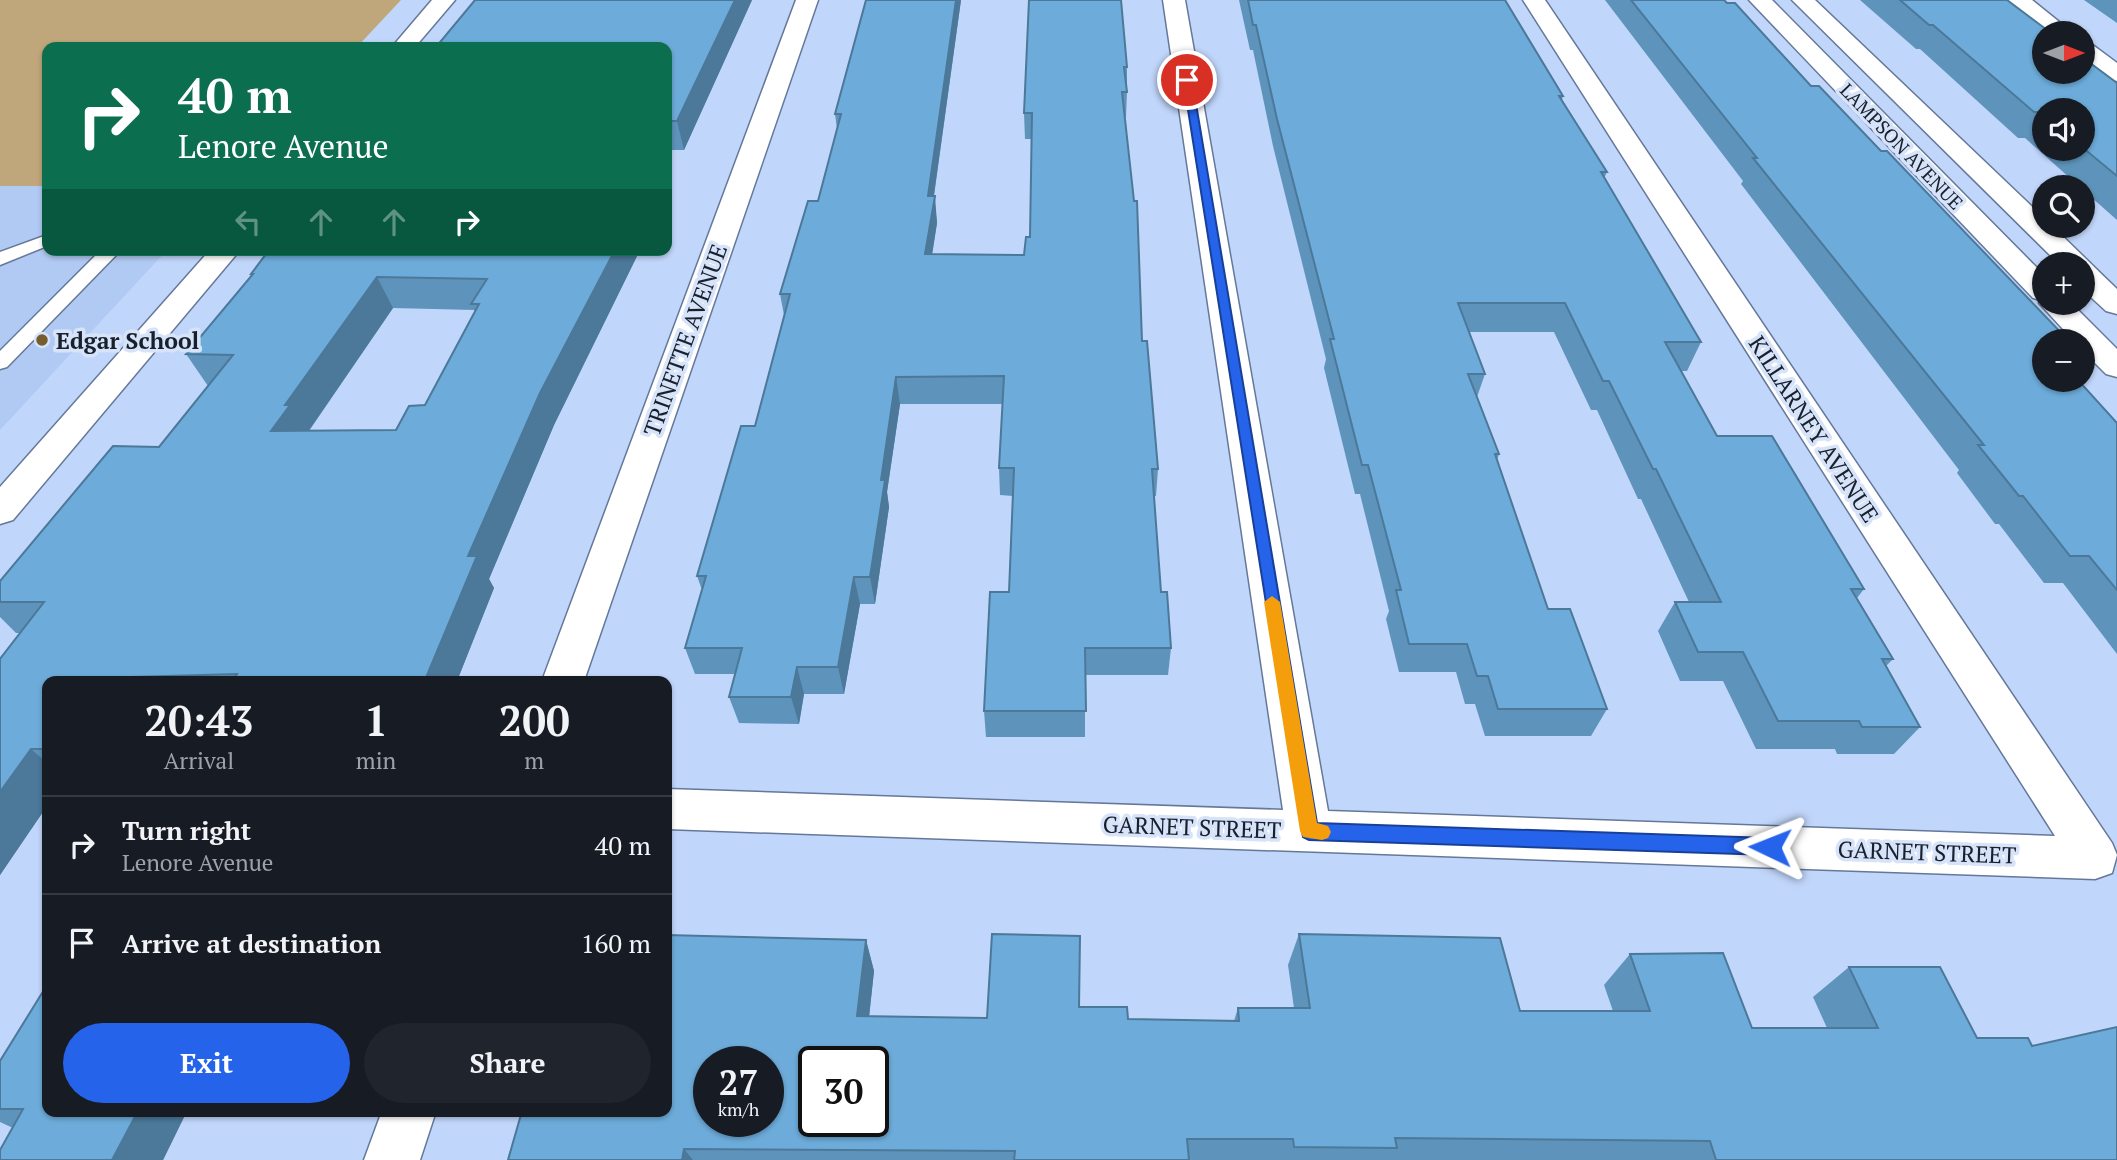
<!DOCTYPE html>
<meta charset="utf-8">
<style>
:root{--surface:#171b24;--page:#20242c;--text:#f1f3f6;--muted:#9ea1a6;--line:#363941;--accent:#2563eb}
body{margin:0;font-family:"PT Serif",serif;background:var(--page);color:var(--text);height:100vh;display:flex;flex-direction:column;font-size:26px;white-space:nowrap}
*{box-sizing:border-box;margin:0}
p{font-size:23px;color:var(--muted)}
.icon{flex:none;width:38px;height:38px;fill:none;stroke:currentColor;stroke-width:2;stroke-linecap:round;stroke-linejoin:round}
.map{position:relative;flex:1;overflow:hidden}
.side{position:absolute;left:42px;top:676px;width:630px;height:441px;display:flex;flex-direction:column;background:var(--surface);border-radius:14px;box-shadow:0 2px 5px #0004}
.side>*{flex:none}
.hud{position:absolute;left:42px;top:42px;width:630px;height:214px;border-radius:14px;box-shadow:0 2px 5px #0004;background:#0b6e4f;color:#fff;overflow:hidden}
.needle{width:46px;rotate:90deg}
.fabs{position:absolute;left:2032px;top:21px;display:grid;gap:14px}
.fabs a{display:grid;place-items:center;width:63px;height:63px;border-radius:50%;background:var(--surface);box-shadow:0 2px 5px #0004;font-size:35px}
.speed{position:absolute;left:693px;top:1046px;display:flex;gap:14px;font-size:35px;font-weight:700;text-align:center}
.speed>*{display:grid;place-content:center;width:91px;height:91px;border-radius:50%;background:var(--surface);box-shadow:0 2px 5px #0004;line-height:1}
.speed small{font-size:18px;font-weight:400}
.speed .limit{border:4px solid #111;border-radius:10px;background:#fff;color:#111}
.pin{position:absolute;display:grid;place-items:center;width:60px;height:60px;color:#fff;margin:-30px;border:4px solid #fff;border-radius:50%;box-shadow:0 2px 7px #0007}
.me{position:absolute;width:77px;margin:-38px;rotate:272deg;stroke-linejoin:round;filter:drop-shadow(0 0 5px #0008)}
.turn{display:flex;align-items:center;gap:24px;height:147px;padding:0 21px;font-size:32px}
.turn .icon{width:91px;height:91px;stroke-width:2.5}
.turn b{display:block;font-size:49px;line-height:60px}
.lanes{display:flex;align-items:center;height:66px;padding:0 21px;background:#0003;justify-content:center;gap:35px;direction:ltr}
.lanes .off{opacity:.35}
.eta{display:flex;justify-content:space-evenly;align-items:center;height:119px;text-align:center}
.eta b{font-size:42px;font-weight:800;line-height:49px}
.button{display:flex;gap:14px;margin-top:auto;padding:14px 21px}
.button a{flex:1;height:80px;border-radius:42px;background:var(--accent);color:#fff;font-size:28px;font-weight:800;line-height:80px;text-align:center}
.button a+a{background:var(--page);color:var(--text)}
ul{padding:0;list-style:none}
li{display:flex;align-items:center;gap:21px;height:98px;padding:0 21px;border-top:2px solid var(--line)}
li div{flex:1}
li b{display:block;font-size:26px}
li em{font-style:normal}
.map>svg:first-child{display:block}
</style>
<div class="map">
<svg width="2117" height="1160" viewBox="0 0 2117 1160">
<rect width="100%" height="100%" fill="#c1d6fb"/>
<!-- built -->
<path fill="#b1caf3" d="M0,186H47V250H167L0,430Z"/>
<!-- green -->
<path fill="#c0a77b" d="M0,0H401L357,47H47V186H0Z"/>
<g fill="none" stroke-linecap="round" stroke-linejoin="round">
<defs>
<path id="service" d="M47,235V246L0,265V252Z
M101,250H121L7,367L0,369V351Z"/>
<path id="minor" d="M432,0H455L415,47H392Z
M796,0H818L584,681H542Z
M1163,0H1185L1328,811L2055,836L1523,0H1545L2112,843L2117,855L2112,873L2095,879L667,829V789L1283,810Z
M2007,0H2032L2073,33H2048Z
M2082,41L2090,43L2117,63V81L2109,79L2082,59Z
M210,250H240L13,520L0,524V487Z
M382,1111H436L420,1160H364Z"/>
<path id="secondary" d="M1749,0H1772L2044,275V303H2071L2117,349V377L2106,374L2082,350V341H2074L2039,303L2041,300L2033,298Z
M1792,0H1815L2044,218V226H2052C2075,248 2094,267 2117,289V314L2106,311L2082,289V264H2059Z"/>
</defs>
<!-- service casing -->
<use href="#service" stroke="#657899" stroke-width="3"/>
<!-- minor casing -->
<use href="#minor" stroke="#657899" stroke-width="3"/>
<!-- secondary casing -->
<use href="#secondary" stroke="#657899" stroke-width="3"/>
<!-- service -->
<use href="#service" fill="#fff" fill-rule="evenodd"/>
<!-- minor -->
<use href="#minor" fill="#fff" fill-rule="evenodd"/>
<!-- secondary -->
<use href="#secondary" fill="#fff" fill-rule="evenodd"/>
</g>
<!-- wall -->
<path fill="#5e94bb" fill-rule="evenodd" d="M752,0L684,150H667V47Z
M961,0L934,196L937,223L932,254L1024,255L1030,237L1032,139H1025L1024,113L1029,0L1127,67V92L1126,117H1125L1142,341L1158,469L1156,496H1154L1161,592L1171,648L1168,675H1085V737H986L984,711L1009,592L1013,496L1000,495L999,468L1003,404H900L887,492L889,507L875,604H860L844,694H804L799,724L739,723L729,697L735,674H695L685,648L702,590L697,576L755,426L784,315L780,294L818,201L837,129L835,114Z
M1239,0H1505L1563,96L1562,100L1607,172L1604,178L1701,342L1687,371H1681L1717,436L1864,589L1857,598L1893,659L1886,666L1920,727L1894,754H1837L1835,749H1756L1723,681H1680L1658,631L1675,602H1689L1641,499H1638L1597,410H1591L1554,332H1469L1485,374L1477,397L1499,454L1497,460L1548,609L1607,709L1591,736H1485L1475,704H1465L1456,672H1399L1386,619L1389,611L1360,494H1355L1324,368L1326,359L1273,146L1253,50H1250Z
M1605,0H1724L2044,341V380L2117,423V654L2063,583H2044L1999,524H1995L1957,473L1959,470L1741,184L1743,181Z
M1860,0H2007L2117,83V220L2082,189V187H2080L2025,138H2018L1920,49H1916ZM2044,110H2082V149H2044Z
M2084,0H2117V23Z
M269,250H640L554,425L489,579L494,588L457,681H47V806L0,875V659L20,633H16L0,617V581L159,447L208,386L186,354L251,276V274ZM393,308L474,310L475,312L425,405L396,430L309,431Z
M1299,934L1520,1011H1613L1604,985L1630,954L1752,1028H1827L1813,997L1849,967L1977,1038L2032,1046L2117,1160H508L866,940L874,971L869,1017L987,1018L1079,1007L1128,1019L1234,1021L1238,1008H1294L1288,965Z
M0,1061L187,1111L163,1160H0L13,1128L0,1122Z"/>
<!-- shaded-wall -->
<path fill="#4c7899" d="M735,0H752L684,150L677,121Z
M956,0H961L930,223L928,196Z
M935,196L937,223L928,281L925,254Z
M615,250H640L554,425L489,579L494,588L457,681H425L468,556L540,393Z
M377,277L393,308L307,433L271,431L285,405Z
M896,377L900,404L887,492L889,507L875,604L870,577L881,480Z
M854,577L860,604L844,694L838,667Z
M797,667L804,694L799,724L791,697Z
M31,749L47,763V806L0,875V792Z
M866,940L874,971L866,1045L857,1016Z
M138,1111H187L163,1160H112Z
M684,1149L693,1160H682Z"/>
<!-- building -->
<path fill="#6dacda" stroke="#4c7899" stroke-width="2" fill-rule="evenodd" d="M475,0H735L677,121H667V47H436Z
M866,0H956L928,196H935L925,254L1024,255L1026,237H1030L1032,113H1024L1029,0H1121L1127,67H1124L1127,92H1122L1134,201H1137L1142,341H1147L1158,469H1152L1161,592H1167L1171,648H1085L1086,711H984L990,592H1009L1014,468H999L1004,376L896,377L881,480H885L870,577H854L838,667H797L791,697H729L742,648H685L706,576H697L741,426H755L790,294H780L808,201H818L841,114H835Z
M1248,0H1505L1563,96H1559L1607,172H1601L1701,342H1665L1717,436H1772L1864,589H1851L1893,659H1882L1920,727H1862L1859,721H1778L1743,652H1698L1675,602H1721L1656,469H1653L1609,381H1603L1565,303H1458L1485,374H1468L1499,454H1495L1548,609H1570L1607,709H1498L1488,676H1477L1467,644H1409L1396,590H1401L1368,465H1362L1330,339H1334L1277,119L1256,25H1253Z
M1631,0H1724L1727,3H1735L1811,86H1819L1881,151H1887L2069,341H2044V380H2078L2117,423V590L2089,556H2070L2023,496H2019L1978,445H1984L1753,158H1757Z
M1900,0H2007L2051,33H2044V72H2082V57L2117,83V176L2082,147V110H2044V114L2042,112H2034L1933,25H1929Z
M269,250H615L540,393L468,556H477L425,680L233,681L237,674L96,678L95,681H47V747L46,749H31L0,792V659L44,602H0V581L113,446L159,447L233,355L186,354L253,274H251ZM377,277L487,279L471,304H479L425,405L409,406L396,430L271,431L290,405H285Z
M992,934L1080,936L1079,1007H1127L1128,1019L1239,1021L1238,1008H1310L1299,934L1500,938L1520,1011H1650L1630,954L1723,953L1752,1028H1878L1849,967H1940L1977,1038H2028L2032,1046L2117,1027V1160H1716L1710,1141L1395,1138L1397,1148L1294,1147L1293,1139H1187L1189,1160H1014L1015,1151L684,1149L682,1160H508L522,1111H667V935L866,940L857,1016L987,1018ZM709,1062H768V1122H709ZM814,1062H873V1122H814Z
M47,985V1111H138L112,1160H0V1150L23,1109H0V1061Z"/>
<!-- route -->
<path fill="#2563eb" stroke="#184099" stroke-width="2" d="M1183,78L1192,80L1317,823L1770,838L1777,841L1780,847L1777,853L1770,855L1309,840L1303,837Z"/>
<!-- slow -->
<path fill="#f59e0b" d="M1272,596L1280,602L1317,823L1328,826L1331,832L1328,838L1322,840L1303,837L1300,831L1264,602Z"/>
<!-- markers -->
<circle fill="#765d2e" stroke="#d6e3f9" stroke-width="2.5" cx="42" cy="340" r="7"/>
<g text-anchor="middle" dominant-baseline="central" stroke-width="7" stroke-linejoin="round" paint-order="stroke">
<!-- far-street labels -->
<g font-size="19" fill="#18202d" stroke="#d6e3f9">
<text transform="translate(1902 146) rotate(46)">LAMPSON AVENUE</text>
</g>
<!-- poi labels -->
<g font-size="23" font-weight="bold" fill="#18202d" stroke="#d6e3f9" text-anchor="start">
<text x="56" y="340">Edgar School</text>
</g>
<!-- street labels -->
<g font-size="23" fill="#18202d" stroke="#d6e3f9">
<text transform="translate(685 340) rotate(-70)">TRINETTE AVENUE</text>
<text transform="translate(1814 429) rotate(57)">KILLARNEY AVENUE</text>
<text transform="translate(1192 827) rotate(2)">GARNET STREET</text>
<text transform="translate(1927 852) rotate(2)">GARNET STREET</text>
</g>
</g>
</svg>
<div class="fabs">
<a><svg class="needle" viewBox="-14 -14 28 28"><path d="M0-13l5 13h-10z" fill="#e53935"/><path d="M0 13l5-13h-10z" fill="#9ea1a6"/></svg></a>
<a><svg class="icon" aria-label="sound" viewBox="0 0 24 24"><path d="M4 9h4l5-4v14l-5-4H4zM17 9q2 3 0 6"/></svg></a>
<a><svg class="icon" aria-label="search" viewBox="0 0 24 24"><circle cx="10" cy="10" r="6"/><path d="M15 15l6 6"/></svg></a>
<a>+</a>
<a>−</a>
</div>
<div class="speed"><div>27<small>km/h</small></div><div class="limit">30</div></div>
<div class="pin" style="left:1187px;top:80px;background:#d93025"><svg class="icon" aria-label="arrive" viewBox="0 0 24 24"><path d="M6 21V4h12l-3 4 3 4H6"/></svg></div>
<svg class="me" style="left:1770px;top:847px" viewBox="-20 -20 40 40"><path d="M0-17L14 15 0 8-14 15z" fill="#2563eb" stroke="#fff" stroke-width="4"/></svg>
<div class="hud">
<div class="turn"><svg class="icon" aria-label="right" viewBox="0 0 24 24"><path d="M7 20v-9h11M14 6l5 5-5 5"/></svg><div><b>40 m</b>Lenore Avenue</div></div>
<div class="lanes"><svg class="icon off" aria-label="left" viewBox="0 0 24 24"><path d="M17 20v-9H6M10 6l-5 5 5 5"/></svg><svg class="icon off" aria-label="ahead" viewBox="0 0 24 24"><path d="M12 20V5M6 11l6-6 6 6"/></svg><svg class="icon off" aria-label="ahead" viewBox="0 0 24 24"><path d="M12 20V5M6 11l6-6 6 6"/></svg><svg class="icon" aria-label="right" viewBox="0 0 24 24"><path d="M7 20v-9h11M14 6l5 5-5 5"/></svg></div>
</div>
<section class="side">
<div class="eta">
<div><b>20:43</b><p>Arrival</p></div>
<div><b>1</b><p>min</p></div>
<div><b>200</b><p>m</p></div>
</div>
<ul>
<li><svg class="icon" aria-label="right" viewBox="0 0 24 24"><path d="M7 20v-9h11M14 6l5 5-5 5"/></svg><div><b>Turn right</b><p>Lenore Avenue</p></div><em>40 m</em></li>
<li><svg class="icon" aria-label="arrive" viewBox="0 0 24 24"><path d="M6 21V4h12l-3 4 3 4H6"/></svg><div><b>Arrive at destination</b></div><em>160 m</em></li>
</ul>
<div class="button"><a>Exit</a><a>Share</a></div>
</section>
</div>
